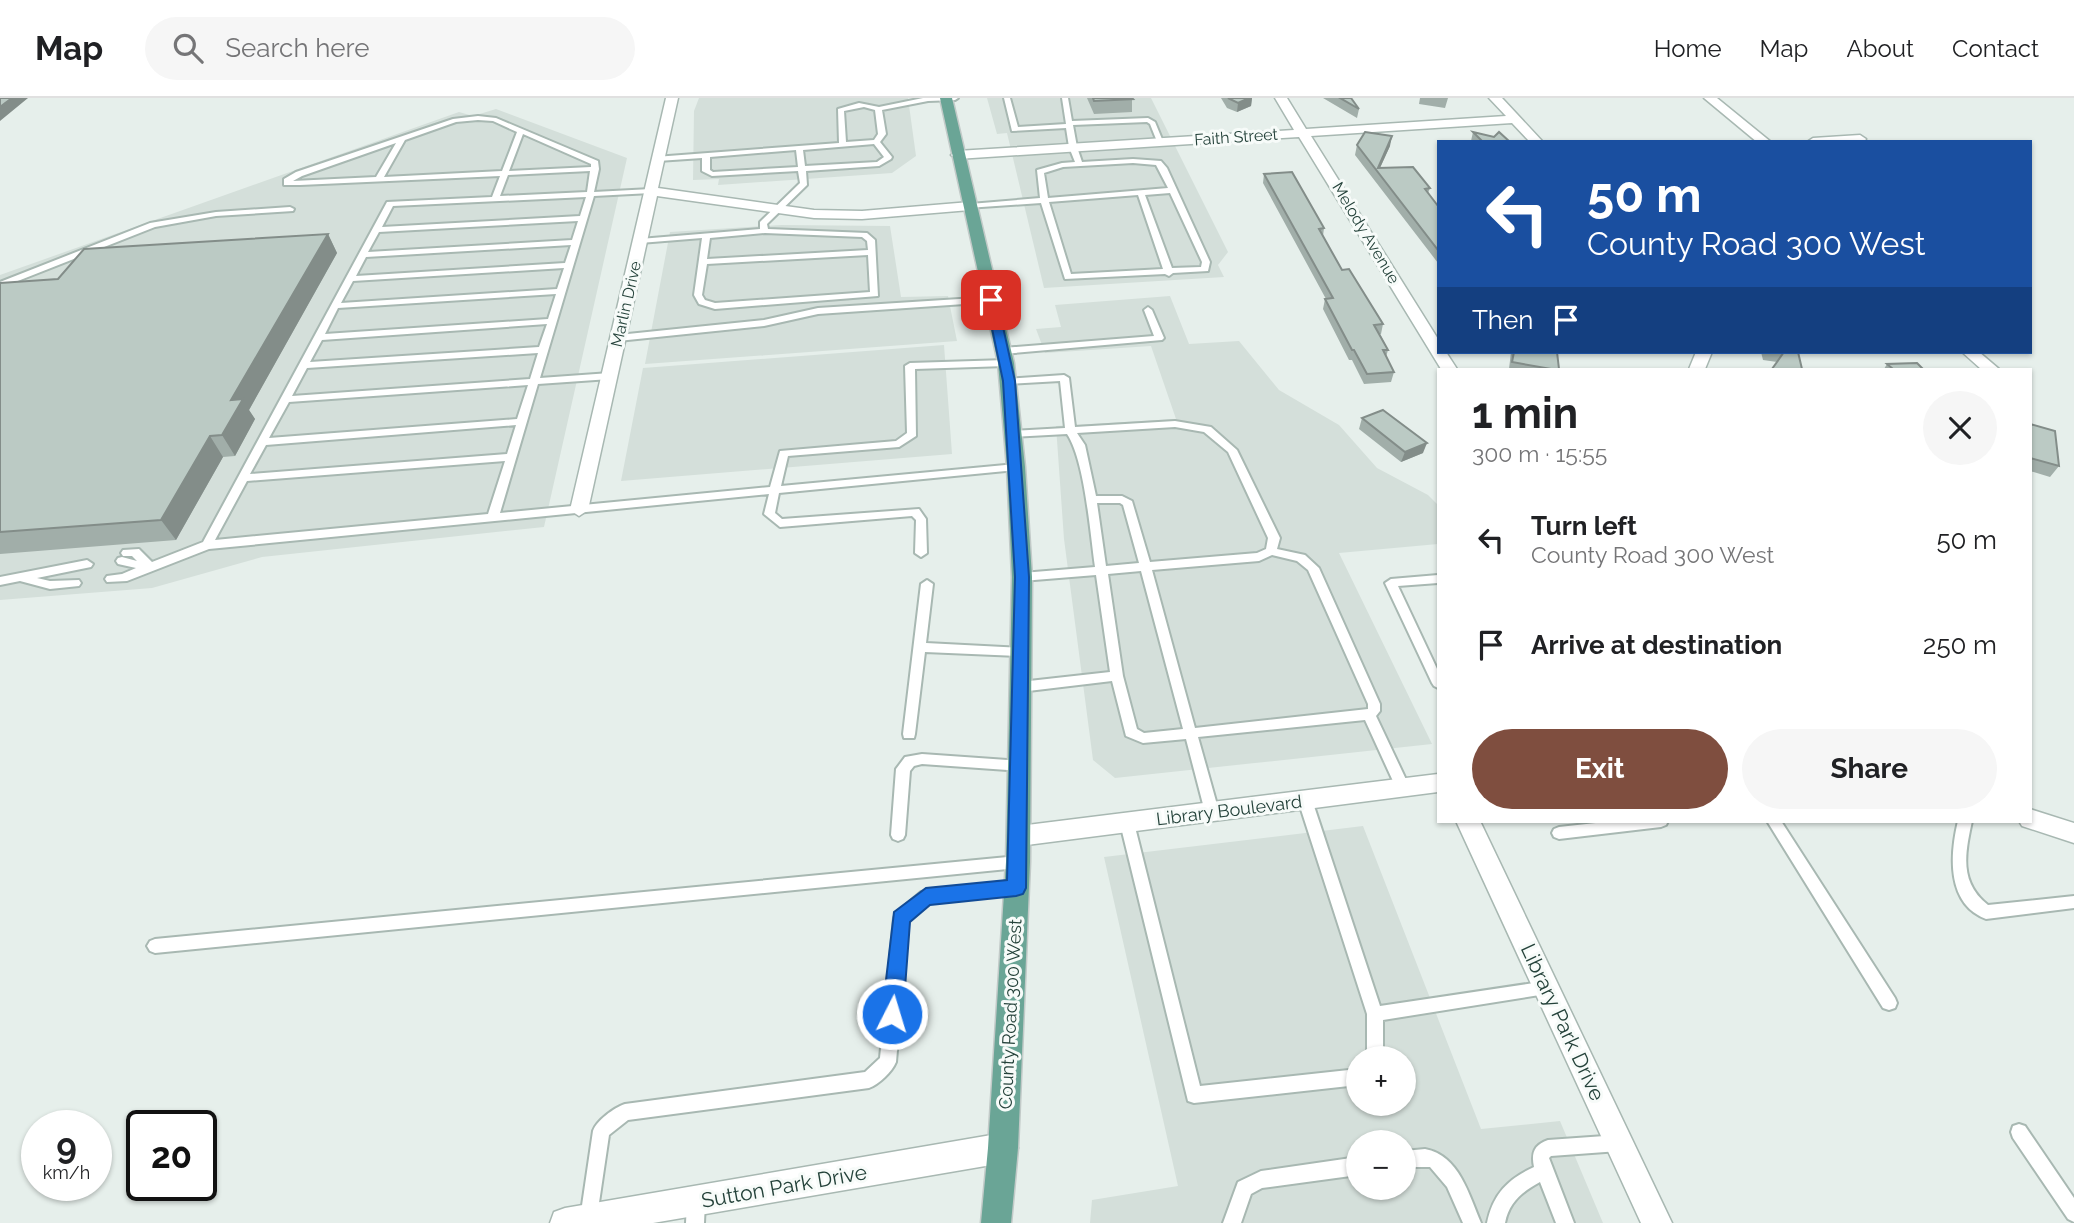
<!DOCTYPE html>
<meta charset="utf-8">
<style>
:root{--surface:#fff;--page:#f6f6f6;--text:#202124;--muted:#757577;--line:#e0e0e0;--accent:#7f4e3f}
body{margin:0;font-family:Raleway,sans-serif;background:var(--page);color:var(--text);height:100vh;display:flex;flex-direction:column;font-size:26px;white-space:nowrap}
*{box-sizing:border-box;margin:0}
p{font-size:23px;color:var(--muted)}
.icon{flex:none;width:38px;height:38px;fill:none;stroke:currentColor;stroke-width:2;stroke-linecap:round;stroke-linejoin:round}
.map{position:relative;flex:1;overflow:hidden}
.side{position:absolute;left:1437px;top:270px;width:595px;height:455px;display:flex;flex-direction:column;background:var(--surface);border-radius:0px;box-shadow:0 2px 5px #0004}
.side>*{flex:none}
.guide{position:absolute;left:1437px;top:42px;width:595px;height:214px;border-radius:0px;box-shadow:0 2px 5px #0004;background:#1a4fa0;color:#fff;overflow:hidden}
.controls{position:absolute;left:1346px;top:948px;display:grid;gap:14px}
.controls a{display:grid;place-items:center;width:70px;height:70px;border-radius:50%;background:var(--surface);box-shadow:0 2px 5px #0004;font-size:35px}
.speed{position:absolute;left:21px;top:1012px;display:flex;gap:14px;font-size:35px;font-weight:700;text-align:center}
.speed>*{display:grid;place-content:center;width:91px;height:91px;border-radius:50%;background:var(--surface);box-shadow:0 2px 5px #0004;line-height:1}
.speed small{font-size:18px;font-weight:400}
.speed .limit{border:4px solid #111;border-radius:10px;background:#fff;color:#111}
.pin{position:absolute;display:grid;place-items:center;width:60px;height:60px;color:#fff;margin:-30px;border-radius:14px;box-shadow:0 4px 10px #0006}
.me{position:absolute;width:77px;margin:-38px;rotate:5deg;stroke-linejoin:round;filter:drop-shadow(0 0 5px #0008)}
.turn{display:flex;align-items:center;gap:24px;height:147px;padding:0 35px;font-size:32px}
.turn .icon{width:91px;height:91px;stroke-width:2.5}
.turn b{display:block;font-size:49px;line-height:60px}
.then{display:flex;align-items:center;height:66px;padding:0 35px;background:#0003;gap:14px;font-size:26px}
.round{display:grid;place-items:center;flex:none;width:74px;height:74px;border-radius:37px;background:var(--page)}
.overview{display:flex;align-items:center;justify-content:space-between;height:119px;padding:0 35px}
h1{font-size:42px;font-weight:700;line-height:52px}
.action{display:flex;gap:14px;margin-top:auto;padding:14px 35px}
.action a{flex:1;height:80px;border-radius:42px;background:var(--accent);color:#fff;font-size:28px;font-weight:700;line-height:80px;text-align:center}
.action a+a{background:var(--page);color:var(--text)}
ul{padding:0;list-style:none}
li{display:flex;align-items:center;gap:21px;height:105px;padding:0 35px}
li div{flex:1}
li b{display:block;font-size:26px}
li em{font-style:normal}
header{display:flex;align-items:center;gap:42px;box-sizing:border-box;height:98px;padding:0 35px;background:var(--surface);border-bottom:2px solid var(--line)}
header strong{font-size:33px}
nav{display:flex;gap:38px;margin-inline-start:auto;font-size:24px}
.search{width:490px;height:63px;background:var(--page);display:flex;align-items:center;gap:18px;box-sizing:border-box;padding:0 24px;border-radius:38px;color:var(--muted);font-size:26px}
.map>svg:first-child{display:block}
</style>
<header>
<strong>Map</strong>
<div class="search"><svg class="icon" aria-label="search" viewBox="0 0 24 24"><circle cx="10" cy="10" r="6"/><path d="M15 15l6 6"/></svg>Search here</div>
<nav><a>Home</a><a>Map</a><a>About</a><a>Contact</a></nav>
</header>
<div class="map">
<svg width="2074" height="1125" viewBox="0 0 2074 1125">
<rect width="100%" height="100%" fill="#e6efeb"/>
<!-- built -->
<path fill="#d4dfda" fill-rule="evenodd" d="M699,0H908L916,58L892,75L718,87L719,81L693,82L694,13Z
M987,0H1151L1228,154L1218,167L1224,179L1044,190L1007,35L997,36Z
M496,11L627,60L544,429L262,459L152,490L0,502V177L459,14L473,18Z
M781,127L890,128L901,199L948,198L957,243L645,266L670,134Z
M1170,198L1189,246L1239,243L1279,292L1339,327L1377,370L1428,397L1438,407V446L1339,455L1432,646L1115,680L1093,662L1064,441L1056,328L1176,321L1151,248L1045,255L1036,231L1061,229L1055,207Z
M944,247L952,356L621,383L643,270Z
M1363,728L1481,1031L1560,1023L1603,1125H1090L1092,1102L1178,1088L1104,759ZM1358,961H1404V1006H1358ZM1358,1045H1404V1090H1358Z"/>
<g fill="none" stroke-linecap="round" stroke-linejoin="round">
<defs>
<path id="lane" d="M923,0H958L955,2L928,3L882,12L886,36L880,44L892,59L891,61L879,68L806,73L807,87L767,126L768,131L867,135L875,142L878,198L715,211L699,206L694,197L702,140L640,145L636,143L640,141L760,131V124L800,85L798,73L712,78L702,73V60L658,63L654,61L655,59L839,45L838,11L859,5L879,9ZM864,9L875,12L878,36L874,42L846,44L844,13ZM874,46L884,59L877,64L805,68L803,52ZM796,52L798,69L713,74L710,72V59ZM765,135L862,139L867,143L868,152L707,161L710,140ZM868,157L870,194L715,205L705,202L702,197L707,166Z
M1004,0H1010L1018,29L1066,26L1062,0H1068L1072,23L1148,20L1155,24L1164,46H1158L1150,26L1147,24L1073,27L1077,49L1082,64L1133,61L1161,63L1167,70L1210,164L1208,173L1173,175L1169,178L1165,176L1065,181L1041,105L967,110L966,108L970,106L1040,100L1037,72L1062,65L1075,64L1069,49L1066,30L1012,33ZM1133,65L1156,67L1168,90L1048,100L1044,75L1063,69ZM1170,95L1202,164L1201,169L1172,170L1145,97ZM1138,97L1163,171L1071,176L1049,104Z
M478,18L496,20L598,63L599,71L594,94L651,91L655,93L651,95L594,98L540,280L610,275L615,278L610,281L538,286L500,415L770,389L780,353L896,343L907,335L905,268L910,265L1006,262L1011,265L1006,268L915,271L916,338L899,349L788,358L781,388L1016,366L1021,369L1016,372L779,395L775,415L782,421L919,411L926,421L927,455L921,459L915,455L916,422L912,418L780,429L764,416L769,396L209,451L127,483L107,484L105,481L107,478L122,476L136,470L118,466L116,463L118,460L122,459L137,463L132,458H123L121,455L123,452L139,451L152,464L203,444L387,104L492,99L500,78L300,87H284V81L296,74L453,21ZM478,22L493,23L517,34L502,73L384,79L405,42L456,24ZM523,36L591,66V69L509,73ZM396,45L376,79L293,83L302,78ZM590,73L587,94L500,98L508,77ZM586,99L580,118L382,129L393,108ZM578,123L572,142L368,154L379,134ZM571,147L565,165L356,178L366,159ZM564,170L557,191L341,205L353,183ZM556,196L548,221L325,236L338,210ZM547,226L539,249L310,264L322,242ZM538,255L530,281L292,298L307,270ZM528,287L517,321L269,340L289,304ZM516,327L507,356L250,376L266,347ZM505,363L488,416L215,442L247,383Z
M290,109L294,111L293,113L216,118L155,129L0,190V184L150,125L216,114Z
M991,199L995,202L994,204L818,216L764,228L618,243L613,240L618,237L764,222L818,210Z
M1148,209L1152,212L1164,240L1162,242L1003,256L998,253L1003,250L1154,238L1144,212Z
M1064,277L1069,280L1075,329L1175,323L1211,329L1237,352L1280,440L1277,451L1305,457L1319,470L1380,606V613L1376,618L1410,690L1408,694L1403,696L1398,694L1365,622L1198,639L1219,714L1217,718L1212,720L1207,718L1205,714L1186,641L1143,645L1126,638L1112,583L1020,594L1016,592L1014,589L1016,586L1020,584L1110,574L1096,477L1022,483L1016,479L1022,475L1095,469C1090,435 1085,363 1067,336L1013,339L1008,336L1013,333L1065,330L1060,283L1009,286L1006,285V281ZM1175,329L1204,334L1228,354L1268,440L1266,451L1257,455L1150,464L1132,403L1122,398H1096L1085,347L1077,335ZM1097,405H1120L1123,407L1139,465L1106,468ZM1272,457L1297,463L1308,472L1368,606V611L1195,630L1152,472L1259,463ZM1141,473L1183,631L1144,635L1137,631L1123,578L1108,476Z
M87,462L93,466L91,469L37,480L50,483L79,482L81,485L79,488L50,491L20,483L0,487V479Z
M1438,477V485L1398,488L1438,573V590L1434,588L1432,585L1385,485L1391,481Z
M927,482L933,486L926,545L1021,550L1027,554L1021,558L925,554L915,636L914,640H904L903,636L921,486Z
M922,656L1020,663L1025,664L1027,668L1025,672L1020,673L922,666L914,668L910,673L905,737L903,741L898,743L893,741L891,737L896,671L905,659Z
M1305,696L1310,698L1312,702L1380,908L1547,883L1552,885L1555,890L1552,895L1383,922V961H1367V916L1298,702L1300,698Z
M1127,719L1132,721L1134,725L1200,988L1358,971V987L1194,1005L1188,1003L1120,725L1122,721Z
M1614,723H1668L1666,727L1661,729L1559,741L1554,739L1552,735L1554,731L1559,729Z
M1767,723H1781L1895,900L1897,905L1895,910L1889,912L1883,910Z
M1958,723H1972C1965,756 1959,784 1988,807L2074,798V810L1986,821C1946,806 1950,756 1958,723Z
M1018,758L1023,760L1025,764L1023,768L1018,770L155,855L150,853L147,848L150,843L155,841Z
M1016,784L1021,786L1023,790L1021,794L929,805L908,823L896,964C892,974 879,986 869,990L628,1022L609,1037L596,1125H582L580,1121L593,1033C597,1022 614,1010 625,1006L865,974L880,960L894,820L896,815L921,794L926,793Z
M2019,1026L2025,1028L2074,1100V1124L2068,1121L2013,1040L2011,1034L2013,1028Z
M1619,1037L1625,1039L1627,1045L1625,1051L1619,1053L1551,1058L1549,1060L1574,1125H1556L1540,1084C1522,1094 1509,1104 1505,1125H1487C1493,1096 1508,1081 1534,1069C1531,1055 1534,1047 1548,1042Z
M1425,1051C1459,1057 1469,1097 1481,1125H1463L1447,1089L1430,1069H1404V1053Z
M1358,1059V1077L1262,1090L1251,1096L1241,1125H1223L1238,1084L1261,1073Z
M696,1094L702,1097L705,1103L704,1125H686L687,1103L690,1097Z"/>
<path id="street" d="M666,0H678L658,90L814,112L862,113L970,104L977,108L970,112L862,121L814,120L657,98L588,412L579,418L570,412Z
M1275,0H1287L1306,31L1506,18L1489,0H1502L1543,44H1530L1512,25L1311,38L1438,241V254H1446L1457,271H1441L1299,39L957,61L951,57L957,53L1294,32Z
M1704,0H1717L1771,44H1757Z
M1860,37L1866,41L1864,44H1807L1813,40Z
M1696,254H1712L1705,271H1689Z
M1962,254H1979L1999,271H1981Z
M1438,676V694L1019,748L1011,745L1007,738L1011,731L1019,728Z
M2030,711L2074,725V745L2022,728L2019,723H2030Z
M1456,723H1480L1672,1125H1641Z
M1003,1035L1013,1040L1018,1050L1013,1060L1003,1065L653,1125H550L554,1114L565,1110Z"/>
<path id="primary" d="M940,0H952L1014,265L1025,369L1032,479L1030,764L1018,1050L1011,1125H981L988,1050L1006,764L1012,479L1007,369L998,265Z"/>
</defs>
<!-- lane casing -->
<use href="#lane" stroke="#a8b8b2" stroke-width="4"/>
<!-- street casing -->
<use href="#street" stroke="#a8b8b2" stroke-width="3"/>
<!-- primary casing -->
<use href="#primary" stroke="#c2cac8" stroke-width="3"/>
<!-- lane -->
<use href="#lane" fill="#fff" fill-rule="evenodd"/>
<!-- street -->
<use href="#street" fill="#fff" fill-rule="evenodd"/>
<!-- primary -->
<use href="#primary" fill="#6aa596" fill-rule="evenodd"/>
</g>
<!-- wall -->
<path fill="#a1aea9" d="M1087,0H1132V14L1094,16Z
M1221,0H1252L1251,8L1237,14L1227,10Z
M1323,0H1351L1359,11L1357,20Z
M1420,0H1448L1445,10L1419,6Z
M1473,34L1510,44H1472L1471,43Z
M1357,47L1390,48L1380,70L1430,90L1428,95L1438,108V165L1355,57Z
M1264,76L1324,130L1323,138L1342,172L1383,226L1381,236H1380L1388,252L1386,259L1394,274L1391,284L1364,286L1352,262H1349L1323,211L1325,201H1326L1263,85Z
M328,136L337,155L249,312L255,321L235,358L223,359L176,442L0,456V185L58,181Z
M1511,254H1557L1559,271H1509Z
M1761,254H1798L1777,264L1763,262Z
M1887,266L1923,271H1884Z
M1362,320L1423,355L1401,364L1359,331Z
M2030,326L2059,368L2050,379L2030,373Z"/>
<!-- shaded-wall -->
<path fill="#838d89" d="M12,0H28L0,23V9Z
M1249,0H1252L1251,8L1237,14L1238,5Z
M1392,38L1390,48L1378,74V70Z
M328,136L337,155L249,312L255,321L235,358L222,337L231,302Z
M210,338L223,359L176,442L161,422Z
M1427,345L1423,355L1401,364L1405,354Z"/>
<!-- building -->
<path fill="#bbcac4" stroke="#838d89" stroke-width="2" d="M0,0H12L0,9Z
M1093,0H1132L1133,1L1094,3Z
M1228,0H1249L1238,5Z
M1340,0H1351L1359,11Z
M1365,34L1392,38L1378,70L1413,69L1430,90L1425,91L1438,108V152L1357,47Z
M1473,34L1494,39L1499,34L1510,44H1483Z
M1292,74L1324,130L1319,131L1342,172L1349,171L1383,226L1374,227L1388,252H1383L1394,274L1367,276L1354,252H1352L1325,201L1333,200L1264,76Z
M328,136L231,302L243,301L222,337L210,338L161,422L0,434V185L58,181L84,151Z
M1514,254H1557L1559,271H1551L1512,264Z
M1784,254H1798L1802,271H1772Z
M1917,265L1923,271H1893L1887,266Z
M1383,312L1427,345L1405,354L1362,320Z
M2030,326L2055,333L2059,368L2030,360Z"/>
<!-- route -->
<path fill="#1a73e8" stroke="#114b97" stroke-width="2" d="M991,199L997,202L1015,283L1029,479L1026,790L1023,796L1016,798L930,807L910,824L903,916L900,922L892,925L885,922L882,916L894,814L926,790L1007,782L1015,479L1003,283L986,202Z"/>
<g text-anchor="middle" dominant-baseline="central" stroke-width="6" stroke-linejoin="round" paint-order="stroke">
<!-- far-street labels -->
<g font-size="16" fill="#24423a" stroke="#f7fbf9">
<text transform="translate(1236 39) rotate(-4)">Faith Street</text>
<text transform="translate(1366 135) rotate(59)">Melody Avenue</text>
<text transform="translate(626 206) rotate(-77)">Marlin Drive</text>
</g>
<!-- street labels -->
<g font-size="18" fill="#24423a" stroke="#f7fbf9">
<text transform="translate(1229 712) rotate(-7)">Library Boulevard</text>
<text transform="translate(1010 916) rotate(-87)">County Road 300 West</text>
</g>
<!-- near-street labels -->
<g font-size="21" fill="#24423a" stroke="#f7fbf9">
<text transform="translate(1563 924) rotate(65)">Library Park Drive</text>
<text transform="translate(784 1088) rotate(-10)">Sutton Park Drive</text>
</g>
</g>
</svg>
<div class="controls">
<a>+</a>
<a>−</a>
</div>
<div class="speed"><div>9<small>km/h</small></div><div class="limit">20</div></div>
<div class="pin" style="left:991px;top:202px;background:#d93025"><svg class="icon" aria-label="arrive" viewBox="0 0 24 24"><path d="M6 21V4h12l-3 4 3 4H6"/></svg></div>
<svg class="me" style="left:892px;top:916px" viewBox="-20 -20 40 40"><circle r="17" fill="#1a73e8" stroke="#fff" stroke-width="3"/><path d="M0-11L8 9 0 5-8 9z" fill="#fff"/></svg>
<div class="guide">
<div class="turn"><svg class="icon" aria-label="left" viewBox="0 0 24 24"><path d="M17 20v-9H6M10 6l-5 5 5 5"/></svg><div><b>50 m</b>County Road 300 West</div></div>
<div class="then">Then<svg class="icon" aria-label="arrive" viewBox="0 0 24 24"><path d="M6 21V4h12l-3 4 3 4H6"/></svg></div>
</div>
<section class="side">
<div class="overview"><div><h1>1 min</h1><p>300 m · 15:55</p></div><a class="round"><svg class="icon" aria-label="close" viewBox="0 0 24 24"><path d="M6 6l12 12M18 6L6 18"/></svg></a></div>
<ul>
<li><svg class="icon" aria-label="left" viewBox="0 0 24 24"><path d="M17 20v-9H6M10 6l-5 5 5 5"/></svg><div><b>Turn left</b><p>County Road 300 West</p></div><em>50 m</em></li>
<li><svg class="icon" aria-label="arrive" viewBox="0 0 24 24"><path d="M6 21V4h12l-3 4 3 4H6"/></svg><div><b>Arrive at destination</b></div><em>250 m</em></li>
</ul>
<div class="action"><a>Exit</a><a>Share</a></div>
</section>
</div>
